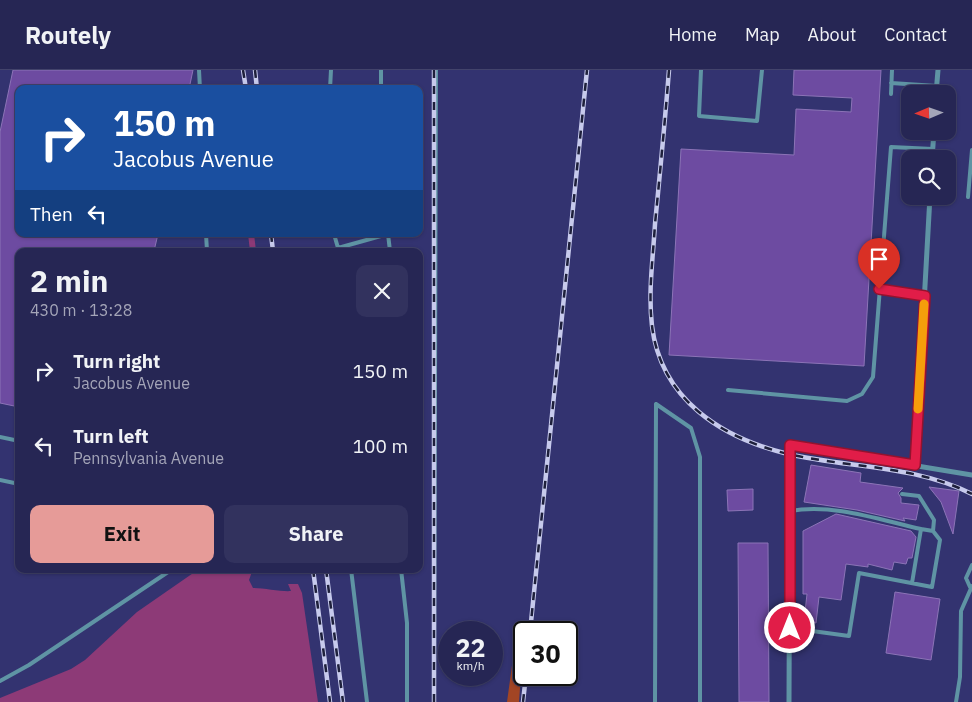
<!DOCTYPE html>
<meta charset="utf-8">
<style>
:root{--surface:#262654;--page:#32325e;--text:#f1f3f6;--muted:#a4a5b8;--line:#42436b;--accent:#e69b98}
body{margin:0;font-family:"IBM Plex Sans",sans-serif;background:var(--page);color:var(--text);height:100vh;display:flex;flex-direction:column;font-size:19px;white-space:nowrap}
*{box-sizing:border-box;margin:0}
p{font-size:16px;color:var(--muted)}
.icon{flex:none;width:28px;height:28px;fill:none;stroke:currentColor;stroke-width:2;stroke-linecap:round;stroke-linejoin:round}
.map{position:relative;flex:1;overflow:hidden}
.details{position:absolute;left:15px;top:178px;width:408px;height:325px;display:flex;flex-direction:column;background:var(--surface);border-radius:10px;box-shadow:0 1px 4px #0004,0 0 0 1px var(--line)}
.details>*{flex:none}
.hud{position:absolute;left:15px;top:15px;width:408px;height:152px;border-radius:10px;box-shadow:0 1px 4px #0004,0 0 0 1px var(--line);background:#1a4fa0;color:#fff;overflow:hidden}
.needle{width:32px;rotate:268deg}
.fabs{position:absolute;left:901px;top:15px;display:grid;gap:10px}
.fabs a{display:grid;place-items:center;width:55px;height:55px;border-radius:10px;background:var(--surface);box-shadow:0 1px 4px #0004,0 0 0 1px var(--line);font-size:25px}
.speed{position:absolute;left:438px;top:551px;display:flex;gap:10px;font-size:25px;font-weight:700;text-align:center}
.speed>*{display:grid;place-content:center;width:65px;height:65px;border-radius:50%;background:var(--surface);box-shadow:0 1px 4px #0004,0 0 0 1px var(--line);line-height:1}
.speed small{font-size:12px;font-weight:400}
.speed .limit{border:2px solid #111;border-radius:8px;background:#fff;color:#111}
.pin{position:absolute;display:grid;place-items:center;width:42px;height:42px;color:#fff;margin:-51px -21px;border-radius:50% 50% 50% 0;rotate:-45deg;box-shadow:0 0 5px #0007}
.pin .icon{rotate:45deg}
.me{position:absolute;width:55px;margin:-28px;rotate:0deg;stroke-linejoin:round;filter:drop-shadow(0 0 4px #0008)}
.turn{display:flex;align-items:center;gap:18px;height:105px;padding:0 15px;font-size:22px}
.turn .icon{width:65px;height:65px;stroke-width:2.5}
.turn b{display:block;font-size:35px;line-height:42px}
.then{display:flex;align-items:center;height:48px;padding:0 15px;background:#0003;gap:10px;font-size:19px}
.round{display:grid;place-items:center;flex:none;width:52px;height:52px;border-radius:10px;background:var(--page)}
.headline{display:flex;align-items:center;justify-content:space-between;height:85px;padding:0 15px}
h1{font-size:30px;font-weight:700;line-height:38px}
.cta{display:flex;gap:10px;margin-top:auto;padding:10px 15px}
.cta a{flex:1;height:58px;border-radius:10px;background:var(--accent);color:#111;font-size:20px;font-weight:700;line-height:58px;text-align:center}
.cta a+a{background:var(--page);color:var(--text)}
ul{padding:0;list-style:none}
li{display:flex;align-items:center;gap:15px;height:75px;padding:0 15px}
li div{flex:1}
li b{display:block;font-size:19px}
li em{font-style:normal}
header{display:flex;align-items:center;gap:30px;box-sizing:border-box;height:70px;padding:0 25px;background:var(--surface);border-bottom:1px solid var(--line)}
header strong{font-size:24px}
nav{display:flex;gap:28px;margin-inline-start:auto;font-size:18px}
.map>svg:first-child{display:block}
</style>
<header>
<strong>Routely</strong>
<nav><a>Home</a><a>Map</a><a>About</a><a>Contact</a></nav>
</header>
<div class="map">
<svg width="972" height="632" viewBox="0 0 972 632">
<rect width="100%" height="100%" fill="#333370"/>
<!-- green -->
<path fill="#a24524" d="M523,560L526,562H524L519,632H507L516,566Z"/>
<!-- water -->
<path fill="#8d3a77" d="M248,164H254L256,181H250Z
M199,499H253L249,510L253,518C263,518 283,522 291,521L288,514H298L302,523L318,632H0V628L71,599L85,590L137,542Z"/>
<!-- building -->
<path fill="#6d4ba1" stroke="#8c74b7" d="M13,0H193L189,19H19V164H158L154,181H19V337L0,333V62Z
M794,0H881L864,296L669,285L681,79L794,85L796,39L851,42L852,28L793,25Z
M811,395L861,403L860,412L903,418L898,423L901,428V433L919,435L916,450L903,448L905,451L857,440L804,432Z
M929,417L959,421L953,464L941,432Z
M753,419V440L728,441L727,420Z
M836,444L911,461L916,467L912,488H908L906,494L894,492L892,500L868,494V497L846,494L841,530L819,527L816,553L804,551L807,524H803V461Z
M738,473H768L769,632H739Z
M895,522L940,529L931,590L886,583Z"/>
<g fill="none" stroke-linecap="round" stroke-linejoin="round">
<!-- service -->
<path stroke="#5f94a4" stroke-width="4" d="M199,0L200,19
M701,0L699,46L757,51L762,0
M891,13L937,16
M330,19L331,0
M381,19V0
M891,24L892,0
M968,127L972,80
M206,164L207,181
M334,164L338,178
M388,164L390,181
M340,181L338,178L388,164
M879,219L925,226
M728,320L847,331L862,324L873,307L891,77L933,79
M656,334L691,358L700,387V632
M0,367L19,371
M0,410L19,414
M902,424L919,426L934,450L933,461
M790,441C833,433 880,450 921,459
M351,499L367,632
M401,499L407,553V632
M970,517L966,508L972,495
M790,558L849,566L859,503L932,517L940,470L933,461L921,459L912,513
M0,611L29,595L168,502L167,499
M434,632L436,0
M655,632L656,334
M956,632L960,607L961,541L972,516"/>
<!-- minor -->
<path stroke="#5f94a4" stroke-width="5" d="M936,24L938,0
M932,89L934,61
M915,395L930,126
M789,632L790,375L972,405"/>
<defs>
<path id="rail" d="M243,0L246,19
M255,0L257,19
M669,0C665,51 660,103 655,154C653,188 648,222 652,256C661,330 722,368 788,384C849,398 915,395 972,424
M271,164L273,181
M313,499L330,632
M326,499L343,632
M530,562L587,0
M434,632V0
M523,632L526,605"/>
</defs>
<!-- rail casing -->
<use href="#rail" stroke="#c7caec" stroke-width="4.5"/>
<!-- rail -->
<use href="#rail" stroke="#1e203b" stroke-width="2.5" stroke-dasharray="8" stroke-linecap="butt"/>
</g>
<g fill="none" stroke-linecap="round" stroke-linejoin="round">
<defs>
<path id="route" d="M790,558V375L915,395L925,226L879,219"/>
</defs>
<!-- route casing -->
<use href="#route" stroke="#92132f" stroke-width="12"/>
<!-- route -->
<use href="#route" stroke="#e11d48" stroke-width="9"/>
<!-- slow -->
<path stroke="#f59e0b" stroke-width="9" d="M918,339L924,234"/>
</g>
</svg>
<div class="fabs">
<a><svg class="needle" viewBox="-14 -14 28 28"><path d="M0-13l5 13h-10z" fill="#e53935"/><path d="M0 13l5-13h-10z" fill="#a4a5b8"/></svg></a>
<a><svg class="icon" aria-label="search" viewBox="0 0 24 24"><circle cx="10" cy="10" r="6"/><path d="M15 15l6 6"/></svg></a>
</div>
<div class="speed"><div>22<small>km/h</small></div><div class="limit">30</div></div>
<div class="pin" style="left:879px;top:219px;background:#d93025"><svg class="icon" aria-label="arrive" viewBox="0 0 24 24"><path d="M6 21V4h12l-3 4 3 4H6"/></svg></div>
<svg class="me" style="left:790px;top:558px" viewBox="-20 -20 40 40"><circle r="17" fill="#e11d48" stroke="#fff" stroke-width="3"/><path d="M0-11L8 9 0 5-8 9z" fill="#fff"/></svg>
<div class="hud">
<div class="turn"><svg class="icon" aria-label="right" viewBox="0 0 24 24"><path d="M7 20v-9h11M14 6l5 5-5 5"/></svg><div><b>150 m</b>Jacobus Avenue</div></div>
<div class="then">Then<svg class="icon" aria-label="left" viewBox="0 0 24 24"><path d="M17 20v-9H6M10 6l-5 5 5 5"/></svg></div>
</div>
<section class="details">
<div class="headline"><div><h1>2 min</h1><p>430 m · 13:28</p></div><a class="round"><svg class="icon" aria-label="close" viewBox="0 0 24 24"><path d="M6 6l12 12M18 6L6 18"/></svg></a></div>
<ul>
<li><svg class="icon" aria-label="right" viewBox="0 0 24 24"><path d="M7 20v-9h11M14 6l5 5-5 5"/></svg><div><b>Turn right</b><p>Jacobus Avenue</p></div><em>150 m</em></li>
<li><svg class="icon" aria-label="left" viewBox="0 0 24 24"><path d="M17 20v-9H6M10 6l-5 5 5 5"/></svg><div><b>Turn left</b><p>Pennsylvania Avenue</p></div><em>100 m</em></li>
</ul>
<div class="cta"><a>Exit</a><a>Share</a></div>
</section>
</div>
